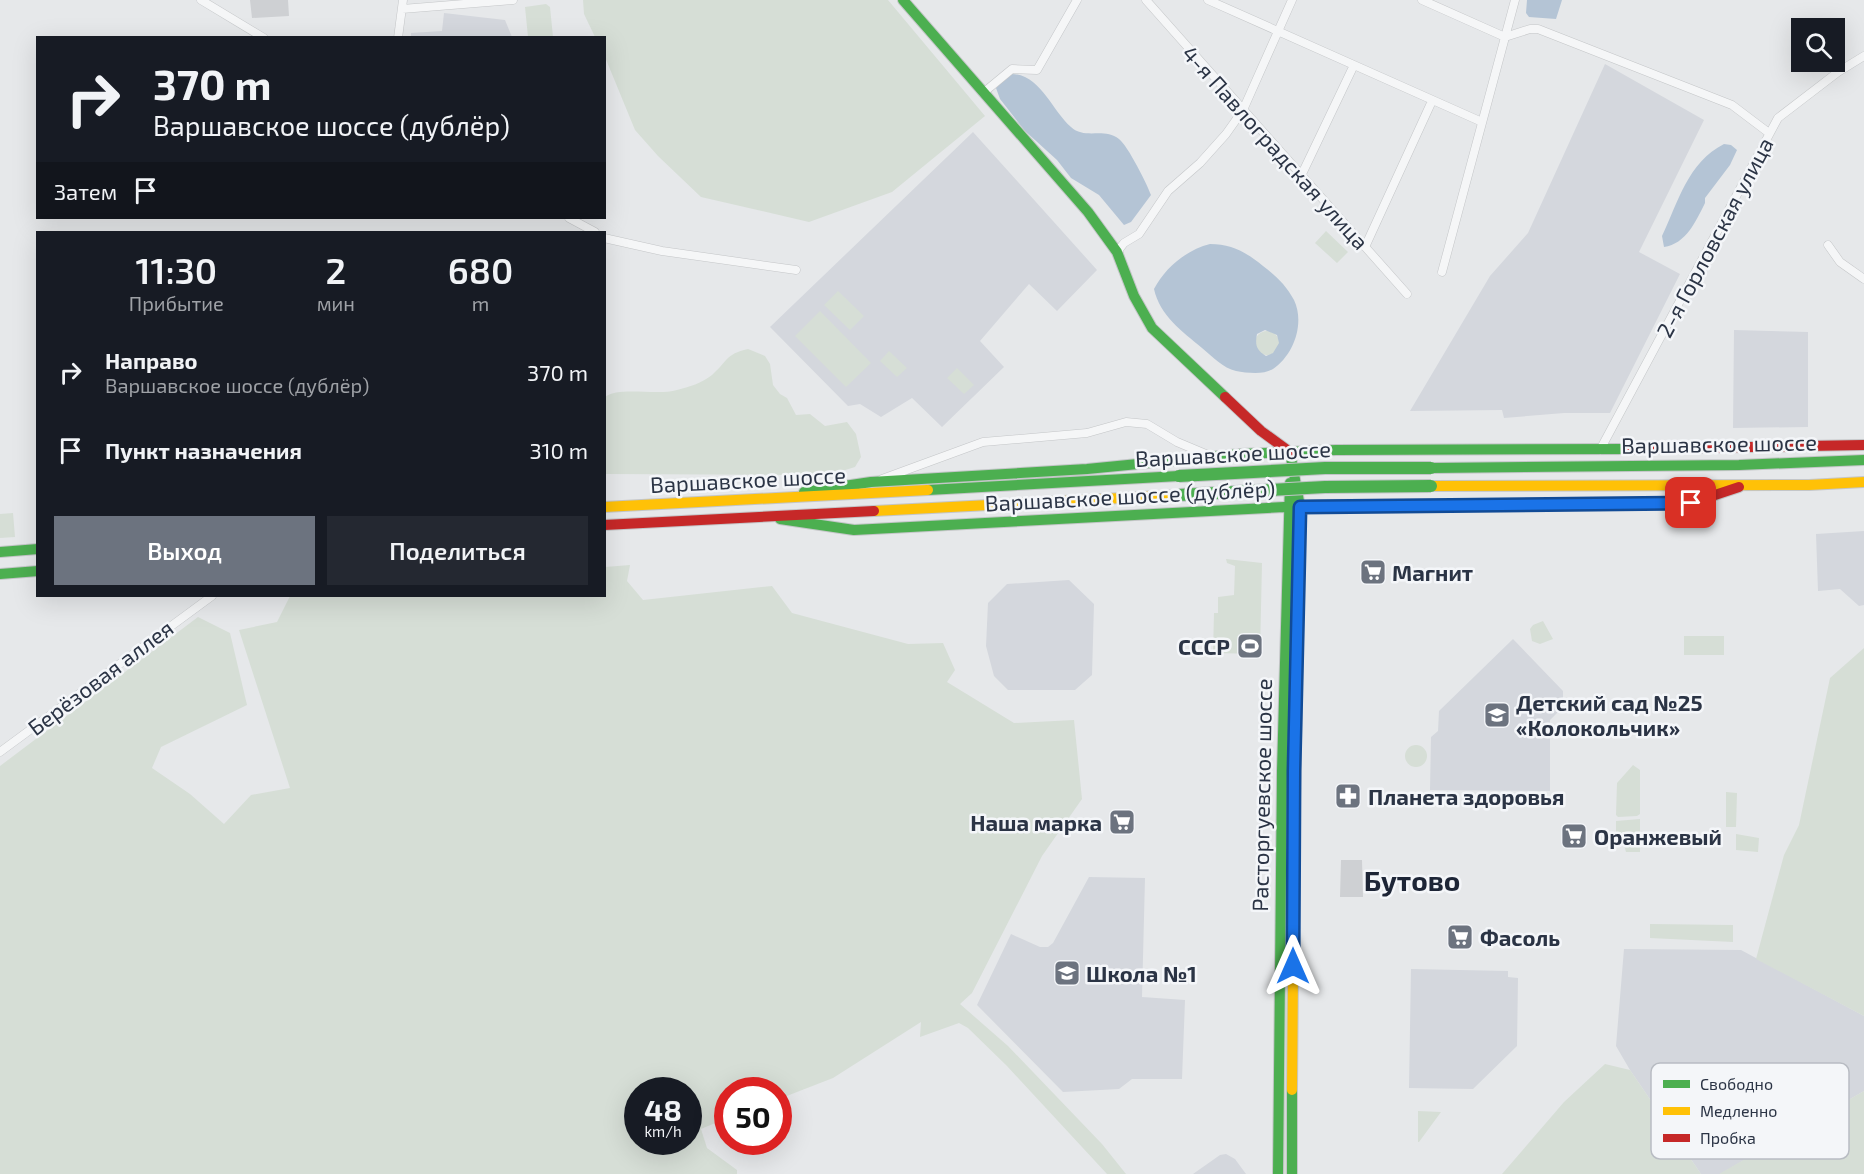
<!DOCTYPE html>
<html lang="ru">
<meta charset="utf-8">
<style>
:root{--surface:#171b24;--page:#242831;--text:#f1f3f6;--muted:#9ea1a6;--accent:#6c737f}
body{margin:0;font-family:"Exo 2",sans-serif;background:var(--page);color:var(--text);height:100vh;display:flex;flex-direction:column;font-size:22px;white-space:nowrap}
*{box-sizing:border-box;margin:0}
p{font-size:20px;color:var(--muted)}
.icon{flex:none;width:33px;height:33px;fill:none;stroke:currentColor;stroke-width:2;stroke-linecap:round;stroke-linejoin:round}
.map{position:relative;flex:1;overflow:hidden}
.details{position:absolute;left:36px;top:231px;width:570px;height:366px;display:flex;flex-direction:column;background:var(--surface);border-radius:0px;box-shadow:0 6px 24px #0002}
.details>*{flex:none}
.hud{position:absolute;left:36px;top:36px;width:570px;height:183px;border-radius:0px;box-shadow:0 6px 24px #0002;background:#171b24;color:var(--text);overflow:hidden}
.buttons{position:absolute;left:1791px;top:18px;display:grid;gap:12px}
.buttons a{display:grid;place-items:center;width:54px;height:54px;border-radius:0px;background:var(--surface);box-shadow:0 6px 24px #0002;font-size:30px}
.speed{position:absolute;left:624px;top:1077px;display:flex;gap:12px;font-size:30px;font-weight:700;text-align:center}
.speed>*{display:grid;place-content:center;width:78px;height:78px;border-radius:50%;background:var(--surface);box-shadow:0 6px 24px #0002;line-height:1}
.speed small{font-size:15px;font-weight:400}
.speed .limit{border:9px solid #d22;background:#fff;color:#111}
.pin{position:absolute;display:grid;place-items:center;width:51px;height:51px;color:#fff;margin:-26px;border-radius:12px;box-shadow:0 3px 9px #0006}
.me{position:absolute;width:66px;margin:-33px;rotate:0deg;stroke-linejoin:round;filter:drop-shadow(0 0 4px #0008)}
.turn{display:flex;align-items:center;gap:21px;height:126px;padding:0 18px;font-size:27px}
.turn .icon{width:78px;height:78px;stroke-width:2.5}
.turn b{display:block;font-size:42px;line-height:51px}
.then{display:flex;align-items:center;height:57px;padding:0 18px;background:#0003;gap:12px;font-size:22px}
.eta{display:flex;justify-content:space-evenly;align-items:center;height:102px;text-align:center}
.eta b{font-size:36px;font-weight:600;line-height:42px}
.cta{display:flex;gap:12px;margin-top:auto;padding:12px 18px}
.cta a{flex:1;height:69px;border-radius:0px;background:var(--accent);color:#fff;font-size:24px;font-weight:600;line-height:69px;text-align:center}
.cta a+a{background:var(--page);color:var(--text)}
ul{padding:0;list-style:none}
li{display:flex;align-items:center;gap:18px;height:78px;padding:0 18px}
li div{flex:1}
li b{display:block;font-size:22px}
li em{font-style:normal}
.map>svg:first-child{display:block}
</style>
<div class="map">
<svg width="1864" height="1174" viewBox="0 0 1864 1174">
<rect width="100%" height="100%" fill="#e6e8ea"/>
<!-- built -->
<path fill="#d4d7dd" d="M444,13L505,20L512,37H411V33L442,31Z
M1605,64L1704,120L1639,252L1680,274L1610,413H1564L1504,418L1502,410L1410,411L1490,276L1528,233Z
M973,132L1097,270L1057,311L1029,284L980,341L1004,367L942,427L912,398L881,417L860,404L848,406L770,327Z
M1734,330L1808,332V427L1733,428Z
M1864,531V605L1859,606L1840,589L1818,591L1816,534Z
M1069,580L1094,604L1092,675L1075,690H1008L994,676L986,646L988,603L1007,584Z
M1513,639L1563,691V707L1550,720V791L1430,790L1431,737L1438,731L1439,711Z
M1089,877L1145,878L1142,997L1185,1000L1182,1079H1132L1119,1089L1063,1092L977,1005L1011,934L1040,947H1048L1053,943Z
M1624,949L1741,950L1864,1016V1091L1720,1174H1701L1630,1070L1616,1046Z
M1411,969L1508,971V977L1518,978L1517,1046L1473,1089L1409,1088Z
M1226,1154L1235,1159L1246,1174H1193L1220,1155Z"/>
<!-- green -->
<path fill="#d6ded6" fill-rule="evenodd" d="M583,0H888L985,116L892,192L809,222L701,197L658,156L635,130L605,57L604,38L595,37L584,14Z
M546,4L550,7L553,37H528L525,7Z
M1326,231L1348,252L1337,263L1315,243Z
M838,291L864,316L850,330L824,305Z
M820,311L871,363L846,387L795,336Z
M1255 343a12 12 0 1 1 24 0a12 12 0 1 1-24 0Z
M748,349L765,356L770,364L773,385L780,394L787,398L796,415L810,414L825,426L847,422L856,434L861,457L855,467L842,471L797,475L605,474V397C619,386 657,396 677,390C689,387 702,383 712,375C727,362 725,354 748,349Z
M889,351L907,368L897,377L880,361Z
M957,368L974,385L964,394L947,378Z
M13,513L15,537L0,538V514Z
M1226,559L1262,563L1260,654L1213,653L1214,613H1218V597L1234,595L1235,566L1227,563Z
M630,565L627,581L643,600L772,586L792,613L908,644L943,643L955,670L947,682L1014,723L1074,720L1082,799L1042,856L972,993L960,1004L1008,1046L1102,1144L1126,1174H1107L1007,1066L968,1028L959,1023L920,1037L921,1022L833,1078L779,1099L778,1090H728L727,1118L701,1129L707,1148L737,1170V1174H0V766L198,617L230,633L247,705L161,747L152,768L190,794L224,824L251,795L290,788L239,630L277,622L290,596H604L605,567ZM638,1090H688V1142H638Z
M1543,621L1553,639L1540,644L1532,641L1530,629L1533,625Z
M1684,636H1724V655H1684Z
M1864,648V1016L1756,959L1784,855L1799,825L1830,678Z
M1405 756a11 11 0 1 1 22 0a11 11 0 1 1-22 0Z
M1633,765L1640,770V814L1637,816L1618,817L1616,815L1617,783Z
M1726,792L1737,793L1736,827H1726Z
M1640,819V852H1626L1624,845L1618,846L1616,842V821Z
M1736,834L1759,838L1758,852L1736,850Z
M1285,917L1288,918L1286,1174H1283Z
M1650,924L1733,925V942L1650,938Z
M1605,1064L1630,1070L1701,1174H1502L1564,1102Z
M1864,1091V1174H1719Z
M1418,1111L1441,1112L1419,1142H1418Z"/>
<!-- water -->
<path fill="#b4c4d5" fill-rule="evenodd" d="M1527,0H1562L1556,19L1529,17L1526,13Z
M1010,74C1040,73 1052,111 1071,127C1085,140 1104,127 1119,139C1128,146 1147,184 1151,195L1131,222L1124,225L1099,195L1071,178L1057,160L1025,131L1000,99L996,88Z
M1724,144L1731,145L1737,150L1730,165L1705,198V203C1696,221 1686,244 1664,247L1662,236C1678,202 1688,162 1724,144Z
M1210,244C1231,244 1246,252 1263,266C1275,275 1286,285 1294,300C1305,323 1294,355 1273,369C1264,375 1247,373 1236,371C1223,368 1213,357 1202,348C1182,331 1160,316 1154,289C1165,268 1186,250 1210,244ZM1265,330L1277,335L1279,343L1273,353L1266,356C1256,350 1255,345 1257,334Z"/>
<!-- building -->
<path fill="#ced0d3" d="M250,0H288L289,16L252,18Z
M1341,860H1362L1363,897H1340Z"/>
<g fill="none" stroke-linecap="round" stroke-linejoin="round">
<defs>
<path id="street" d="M201,0L264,38
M1146,0L1407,294
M1208,0L1482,122
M1422,0L1505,37L1530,29H1538L1732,105L1769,133
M402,9L513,0
M398,38L403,0
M983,93L1012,69L1037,70L1077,0
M1301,176L1354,65
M569,218L595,232
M604,238L662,251L796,270
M1828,245L1840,262L1864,279
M1365,247L1432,101
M1117,252L1124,243L1139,234L1168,191L1200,163L1226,134L1243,110L1292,0
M1442,272L1515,0
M1600,450L1778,118L1838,72L1864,56
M882,479L983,442L1087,433L1126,422L1147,424L1177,442L1208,455
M0,752L212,596"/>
<path id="fast" d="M903,0L1088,212L1117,252L1134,296L1152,328L1225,397
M1290,452L1300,507L1294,855
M1431,468L1739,465L1864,460
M928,490L1179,476
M804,492L871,482L1087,469L1240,454L1336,450L1630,449
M780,519L854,530L1322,505L1497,504
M0,552L38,549
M0,574L38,571
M1278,1174L1282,771L1290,483
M1292,1174V1090"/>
<path id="slow" d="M1431,486L1809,485L1864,482
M604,507L928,490
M874,511L1179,495
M1292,1090L1294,855"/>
<path id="jam" d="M1225,397L1261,431L1290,452
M1630,449L1864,445
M1497,504L1691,503L1739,487
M604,525L874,511"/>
</defs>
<!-- street casing -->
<use href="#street" stroke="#c4c6c8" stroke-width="9"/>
<!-- fast casing -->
<use href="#fast" stroke="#c4c6c8" stroke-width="12"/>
<!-- slow casing -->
<use href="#slow" stroke="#c4c6c8" stroke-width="12"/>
<!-- jam casing -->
<use href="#jam" stroke="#c4c6c8" stroke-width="12"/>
<!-- street -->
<use href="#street" stroke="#f5f6f7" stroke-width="8"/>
<!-- fast -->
<use href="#fast" stroke="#4caf50" stroke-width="10"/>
<!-- slow -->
<use href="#slow" stroke="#ffc107" stroke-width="10"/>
<!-- jam -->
<use href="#jam" stroke="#c62828" stroke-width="10"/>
<defs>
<path id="fast-bridge" d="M1179,476L1325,468H1431
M1179,495L1325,487L1431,486"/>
</defs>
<!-- fast-bridge casing -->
<use href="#fast-bridge" stroke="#c2c5c8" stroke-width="14" stroke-linecap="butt"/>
<!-- fast-bridge -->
<use href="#fast-bridge" stroke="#4caf50" stroke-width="12"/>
</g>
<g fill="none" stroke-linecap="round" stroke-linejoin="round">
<defs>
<path id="route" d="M1293,966L1294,771L1300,507L1691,503"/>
</defs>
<!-- route casing -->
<use href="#route" stroke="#114b97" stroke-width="15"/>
<!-- route -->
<use href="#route" stroke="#1a73e8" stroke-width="10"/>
</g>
<!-- icons -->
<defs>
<symbol id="supermarket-square" viewBox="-11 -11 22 22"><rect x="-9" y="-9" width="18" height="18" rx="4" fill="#6c737f" stroke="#f4f6f9"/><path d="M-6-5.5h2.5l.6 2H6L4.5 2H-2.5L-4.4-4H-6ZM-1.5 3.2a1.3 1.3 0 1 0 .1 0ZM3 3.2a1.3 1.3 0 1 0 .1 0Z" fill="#fff"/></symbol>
<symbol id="stadium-square" viewBox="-11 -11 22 22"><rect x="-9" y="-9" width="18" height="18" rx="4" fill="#6c737f" stroke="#f4f6f9"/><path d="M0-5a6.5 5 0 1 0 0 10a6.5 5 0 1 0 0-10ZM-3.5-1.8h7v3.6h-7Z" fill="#fff"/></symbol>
<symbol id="school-square" viewBox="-11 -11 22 22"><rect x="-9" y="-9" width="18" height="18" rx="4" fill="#6c737f" stroke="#f4f6f9"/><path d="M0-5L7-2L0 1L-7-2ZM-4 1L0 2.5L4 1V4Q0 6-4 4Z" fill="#fff"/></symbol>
<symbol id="pharmacy-square" viewBox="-11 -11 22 22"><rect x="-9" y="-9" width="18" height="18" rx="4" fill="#6c737f" stroke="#f4f6f9"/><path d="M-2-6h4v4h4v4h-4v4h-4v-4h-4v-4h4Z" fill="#fff"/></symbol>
</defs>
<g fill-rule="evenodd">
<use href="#supermarket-square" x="1358" y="557" width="30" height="30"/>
<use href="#stadium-square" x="1235" y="631" width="30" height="30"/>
<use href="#school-square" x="1482" y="700" width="30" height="30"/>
<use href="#pharmacy-square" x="1333" y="781" width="30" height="30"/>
<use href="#supermarket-square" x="1107" y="807" width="30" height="30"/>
<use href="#supermarket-square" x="1559" y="821" width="30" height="30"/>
<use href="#supermarket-square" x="1445" y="922" width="30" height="30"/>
<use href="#school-square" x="1052" y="958" width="30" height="30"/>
</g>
<g text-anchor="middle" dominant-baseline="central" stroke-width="5" stroke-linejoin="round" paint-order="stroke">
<!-- street labels -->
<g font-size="22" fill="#2b3445" stroke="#f4f6f9">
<text transform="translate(1276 147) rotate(48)">4-я Павлоградская улица</text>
<text transform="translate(1714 237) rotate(-62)">2-я Горловская улица</text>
<text transform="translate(1719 443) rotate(-1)">Варшавское шоссе</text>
<text transform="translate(1233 453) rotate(-3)">Варшавское шоссе</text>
<text transform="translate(748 479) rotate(-3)">Варшавское шоссе</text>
<text transform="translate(1130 495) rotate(-3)">Варшавское шоссе (дублёр)</text>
<text transform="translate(100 677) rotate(-37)">Берёзовая аллея</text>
<text transform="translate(1261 795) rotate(-89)">Расторгуевское шоссе</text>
</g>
<!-- poi labels -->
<g font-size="22" font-weight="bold" fill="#2b3445" stroke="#f4f6f9" text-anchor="start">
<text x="1392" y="572">Магнит</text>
<text x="1230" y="646" text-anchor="end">СССР</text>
<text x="1516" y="702">Детский сад №25<tspan x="1516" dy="25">«Колокольчик»</tspan></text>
<text x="1368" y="796">Планета здоровья</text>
<text x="1102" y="822" text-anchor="end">Наша марка</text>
<text x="1594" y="836">Оранжевый</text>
<text x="1480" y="937">Фасоль</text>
<text x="1086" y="973">Школа №1</text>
</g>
<!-- district labels -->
<g font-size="28" font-weight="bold" fill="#1d2536" stroke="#f4f6f9">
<text x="1412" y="880">Бутово</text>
</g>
</g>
<!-- legend -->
<rect x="1651" y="1063" width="198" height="96" rx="9" fill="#f4f6f9" stroke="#b8bcc3" stroke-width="1.5"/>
<rect x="1663" y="1080" width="27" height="8" fill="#4caf50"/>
<rect x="1663" y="1107" width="27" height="8" fill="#ffc107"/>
<rect x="1663" y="1134" width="27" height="8" fill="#c62828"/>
<g font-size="16" fill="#2b3445">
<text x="1700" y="1090">Свободно</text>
<text x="1700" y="1117">Медленно</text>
<text x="1700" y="1144">Пробка</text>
</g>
</svg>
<div class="buttons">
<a><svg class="icon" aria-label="search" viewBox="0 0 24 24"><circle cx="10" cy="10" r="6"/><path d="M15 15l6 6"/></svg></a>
</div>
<div class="speed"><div>48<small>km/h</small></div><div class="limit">50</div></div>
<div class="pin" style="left:1691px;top:503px;background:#d93025"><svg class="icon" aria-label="arrive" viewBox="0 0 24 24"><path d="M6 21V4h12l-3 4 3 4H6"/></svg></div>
<svg class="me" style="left:1293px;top:966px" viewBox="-20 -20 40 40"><path d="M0-17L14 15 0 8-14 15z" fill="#1a73e8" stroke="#fff" stroke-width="4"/></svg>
<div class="hud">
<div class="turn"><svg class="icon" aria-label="right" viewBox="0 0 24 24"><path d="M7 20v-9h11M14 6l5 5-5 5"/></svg><div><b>370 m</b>Варшавское шоссе (дублёр)</div></div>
<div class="then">Затем<svg class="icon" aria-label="arrive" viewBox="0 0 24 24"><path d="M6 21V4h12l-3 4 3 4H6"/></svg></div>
</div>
<section class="details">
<div class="eta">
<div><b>11:30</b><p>Прибытие</p></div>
<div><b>2</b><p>мин</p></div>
<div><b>680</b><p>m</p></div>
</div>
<ul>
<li><svg class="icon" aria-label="right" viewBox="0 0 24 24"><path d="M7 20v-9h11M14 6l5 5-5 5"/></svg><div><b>Направо</b><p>Варшавское шоссе (дублёр)</p></div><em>370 m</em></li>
<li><svg class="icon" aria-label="arrive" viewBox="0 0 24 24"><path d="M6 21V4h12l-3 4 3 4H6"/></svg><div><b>Пункт назначения</b></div><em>310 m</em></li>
</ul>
<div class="cta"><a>Выход</a><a>Поделиться</a></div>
</section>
</div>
